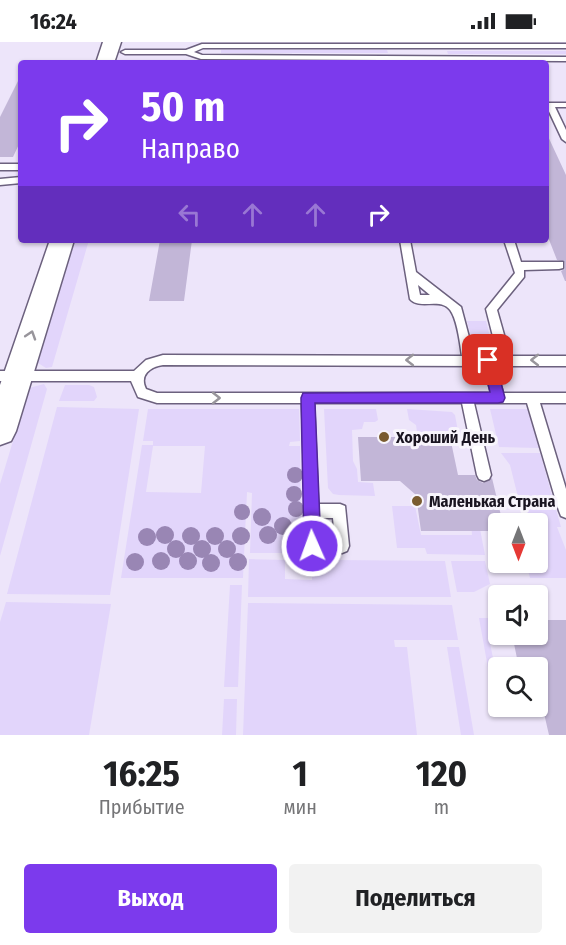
<!DOCTYPE html>
<html lang="ru">
<meta charset="utf-8">
<style>
:root{--surface:#fff;--page:#f2f2f2;--text:#202124;--muted:#757577;--accent:#7c3aed}
body{margin:0;font-family:"Fira Sans Condensed",sans-serif;background:var(--page);color:var(--text);height:100vh;display:flex;flex-direction:column;font-size:22px;white-space:nowrap}
*{box-sizing:border-box;margin:0}
p{font-size:20px;color:var(--muted)}
.icon{flex:none;width:33px;height:33px;fill:none;stroke:currentColor;stroke-width:2;stroke-linecap:round;stroke-linejoin:round}
.map{position:relative;height:693px;overflow:hidden}
.side{display:flex;flex-direction:column;background:var(--surface);flex:1}
.side>*{flex:none}
.hud{position:absolute;left:18px;top:18px;width:531px;height:183px;border-radius:6px;box-shadow:0 2px 4px #0004;background:#7c3aed;color:#fff;overflow:hidden}
.needle{width:39px;rotate:180deg}
.fabs{position:absolute;left:488px;top:471px;display:grid;gap:12px}
.fabs a{display:grid;place-items:center;width:60px;height:60px;border-radius:6px;background:var(--surface);box-shadow:0 2px 4px #0004;font-size:30px}
.pin{position:absolute;display:grid;place-items:center;width:51px;height:51px;color:#fff;margin:-26px;border-radius:12px;box-shadow:0 3px 9px #0006}
.me{position:absolute;width:66px;margin:-33px;rotate:358deg;stroke-linejoin:round;filter:drop-shadow(0 0 4px #0008)}
.turn{display:flex;align-items:center;gap:21px;height:126px;padding:0 24px;font-size:27px}
.turn .icon{width:78px;height:78px;stroke-width:2.5}
.turn b{display:block;font-size:42px;line-height:51px}
.lanes{display:flex;align-items:center;height:57px;padding:0 24px;background:#0003;justify-content:center;gap:30px;direction:ltr}
.lanes .off{opacity:.35}
.eta{display:flex;justify-content:space-evenly;align-items:center;height:102px;text-align:center}
.eta b{font-size:36px;font-weight:700;line-height:42px}
.cta{display:flex;gap:12px;margin-top:auto;padding:12px 24px}
.cta a{flex:1;height:69px;border-radius:6px;background:var(--accent);color:#fff;font-size:24px;font-weight:700;line-height:69px;text-align:center}
.cta a+a{background:var(--page);color:var(--text)}
.status{display:flex;justify-content:space-between;align-items:center;height:42px;padding:0 30px;background:var(--surface);direction:ltr}
.status svg{height:16px;fill:currentColor}
.map>svg:first-child{display:block}
</style>
<div class="status"><b>16:24</b><svg viewBox="0 0 49 12"><path d="M0 12V9h3v3zM5 12V6h3v6zM10 12V3h3v9zM15 12V0h3v12zM26 1h20v11H26zM47 4h2v5h-2z"/></svg></div>
<div class="map">
<svg width="566" height="693" viewBox="0 0 566 693">
<rect width="100%" height="100%" fill="#ede5fa"/>
<!-- green -->
<path fill="#e2d5fb" fill-rule="evenodd" d="M221,8H387L388,11H221Z
M447,9H566V12H448Z
M75,198H89L52,325L46,326L38,321Z
M467,279H486L491,298H472Z
M44,342L47,347L0,514V442L29,346Z
M65,343H89L94,345L97,355L94,359H59Z
M57,365L139,367L110,553L7,552Z
M148,367H299L300,399L290,400L289,404H300L301,480L285,495V511H250L252,451L247,450L243,536H121L142,403H153V399H143ZM153,404H205L201,451L146,450Z
M324,367H376L378,378L375,380H364L362,387L352,388L353,419L357,427L358,440L373,441L375,454L339,453L333,452L328,446Z
M407,367L452,370L455,373L459,395L439,392L438,390H417L416,383L409,378Z
M490,367H528L539,406L499,405Z
M501,411H540L561,485H557L566,508V536H530L526,521L537,520V498H541L537,482L521,481L523,475L510,423Z
M392,464H415L421,493H472L471,482L480,487L485,513L427,512L425,506H397Z
M249,517L285,518V537L312,538V525H335V518L445,519L451,555H248Z
M451,519H485L490,542L474,550H457Z
M230,543H242L238,645H224Z
M6,560L111,562L89,693H0V580Z
M248,561L452,563L458,598H394L395,605H407L417,693H243Z
M479,576H497L498,590L488,591L495,626H488Z
M447,605H459L474,693H461Z
M224,657H237L236,693H222Z"/>
<!-- building -->
<path fill="#c2b6d7" d="M21,33V98L13,115H0V75Z
M546,90L566,133V239H565L561,229L565,227V220L557,218L546,190Z
M160,198H192L184,259H149Z
M358,395H450L458,433H475L477,438L483,441L492,436L503,482H498V489H421L416,453L400,439H361Z
M537,578H566V693H549L537,641V626H519L512,592H528L530,603L537,602Z"/>
<g fill="none" stroke-linecap="round" stroke-linejoin="round">
<defs>
<path id="service" d="M202,2H566V6H203L194,10L202,13L566,15V19L201,17L186,12H125L121,10L125,8H186Z
M547,61H566V65H555L566,88V100L562,97L546,63Z
M0,122H21V128H0Z
M21,135V141L0,143V137Z
M400,198H410L416,230L461,265L474,314H498L486,267L515,231L504,198H514L521,220H563V226L559,227L524,228V235L497,268L510,314H566V324H495L503,351H566V361H540L566,447V476L561,474L559,469L527,361H474L491,433L489,437L484,439L479,437L477,433L462,361H314L318,462H340L345,464L349,504L347,509L342,511H315L298,521L293,519L291,514L293,509L306,500L302,361H157L138,355L131,339H0V329H134L146,318L163,313L462,314C460,302 458,282 452,271C443,253 420,269 410,257ZM418,243L430,253H420ZM163,323L484,324L491,351H157L146,347C139,333 150,325 163,323ZM319,476H333L335,497H320Z"/>
<path id="tertiary" d="M103,0H121L114,21H96Z
M50,198H74L16,389L11,399L0,403V343Z"/>
</defs>
<!-- service casing -->
<use href="#service" stroke="#6c617e" stroke-width="3"/>
<!-- tertiary casing -->
<use href="#tertiary" stroke="#6c617e" stroke-width="3"/>
<!-- service -->
<use href="#service" fill="#fff" fill-rule="evenodd"/>
<!-- tertiary -->
<use href="#tertiary" fill="#fff" fill-rule="evenodd"/>
</g>
<!-- trees -->
<g fill="#9986b4">
<circle cx="295" cy="433" r="8"/>
<circle cx="294" cy="452" r="8"/>
<circle cx="296" cy="467" r="8"/>
<circle cx="242" cy="470" r="8"/>
<circle cx="262" cy="475" r="9"/>
<circle cx="283" cy="484" r="9"/>
<circle cx="165" cy="493" r="9"/>
<circle cx="268" cy="493" r="9"/>
<circle cx="191" cy="494" r="9"/>
<circle cx="215" cy="494" r="9"/>
<circle cx="241" cy="494" r="9"/>
<circle cx="147" cy="495" r="9"/>
<circle cx="176" cy="507" r="9"/>
<circle cx="202" cy="507" r="9"/>
<circle cx="227" cy="507" r="9"/>
<circle cx="161" cy="519" r="9"/>
<circle cx="188" cy="519" r="9"/>
<circle cx="135" cy="520" r="9"/>
<circle cx="238" cy="520" r="9"/>
<circle cx="211" cy="521" r="9"/>
</g>
<!-- one-way arrows -->
<defs><path id="oneway-chevron" d="M-2-3.5L2.5 0L-2 3.5" fill="none" stroke-width="1.6" stroke-linecap="round" stroke-linejoin="round" transform="scale(1.5)"/></defs>
<g stroke="#98959b">
<use href="#oneway-chevron" transform="translate(31 293) rotate(-72)"/>
<use href="#oneway-chevron" transform="translate(410 318) rotate(-180)"/>
<use href="#oneway-chevron" transform="translate(535 318) rotate(-180)"/>
<use href="#oneway-chevron" transform="translate(216 356)"/>
</g>
<!-- route -->
<path fill="#7c3aed" stroke="#51269a" stroke-width="1.5" d="M488,313L495,318L505,356L503,360L498,361H315L321,504L318,510L312,512L307,510L304,504L301,356L303,351L490,350L482,318Z"/>
<!-- markers -->
<g fill="#7a5c30" stroke="#f8f5fc" stroke-width="2">
<circle cx="384" cy="395" r="6"/>
<circle cx="417" cy="459" r="6"/>
</g>
<g text-anchor="middle" dominant-baseline="central" stroke-width="6" stroke-linejoin="round" paint-order="stroke">
<!-- poi labels -->
<g font-size="16" font-weight="bold" fill="#191420" stroke="#f8f5fc" text-anchor="start">
<text x="396" y="395">Хороший День</text>
<text x="429" y="459">Маленькая Страна</text>
</g>
</g>
</svg>
<div class="fabs">
<a><svg class="needle" viewBox="-14 -14 28 28"><path d="M0-13l5 13h-10z" fill="#e53935"/><path d="M0 13l5-13h-10z" fill="#757577"/></svg></a>
<a><svg class="icon" aria-label="sound" viewBox="0 0 24 24"><path d="M4 9h4l5-4v14l-5-4H4zM17 9q2 3 0 6"/></svg></a>
<a><svg class="icon" aria-label="search" viewBox="0 0 24 24"><circle cx="10" cy="10" r="6"/><path d="M15 15l6 6"/></svg></a>
</div>
<div class="pin" style="left:488px;top:318px;background:#d93025"><svg class="icon" aria-label="arrive" viewBox="0 0 24 24"><path d="M6 21V4h12l-3 4 3 4H6"/></svg></div>
<svg class="me" style="left:312px;top:504px" viewBox="-20 -20 40 40"><circle r="17" fill="#7c3aed" stroke="#fff" stroke-width="3"/><path d="M0-11L8 9 0 5-8 9z" fill="#fff"/></svg>
<div class="hud">
<div class="turn"><svg class="icon" aria-label="right" viewBox="0 0 24 24"><path d="M7 20v-9h11M14 6l5 5-5 5"/></svg><div><b>50 m</b>Направо</div></div>
<div class="lanes"><svg class="icon off" aria-label="left" viewBox="0 0 24 24"><path d="M17 20v-9H6M10 6l-5 5 5 5"/></svg><svg class="icon off" aria-label="ahead" viewBox="0 0 24 24"><path d="M12 20V5M6 11l6-6 6 6"/></svg><svg class="icon off" aria-label="ahead" viewBox="0 0 24 24"><path d="M12 20V5M6 11l6-6 6 6"/></svg><svg class="icon" aria-label="right" viewBox="0 0 24 24"><path d="M7 20v-9h11M14 6l5 5-5 5"/></svg></div>
</div>
</div>
<section class="side">
<div class="eta">
<div><b>16:25</b><p>Прибытие</p></div>
<div><b>1</b><p>мин</p></div>
<div><b>120</b><p>m</p></div>
</div>
<div class="cta"><a>Выход</a><a>Поделиться</a></div>
</section>
